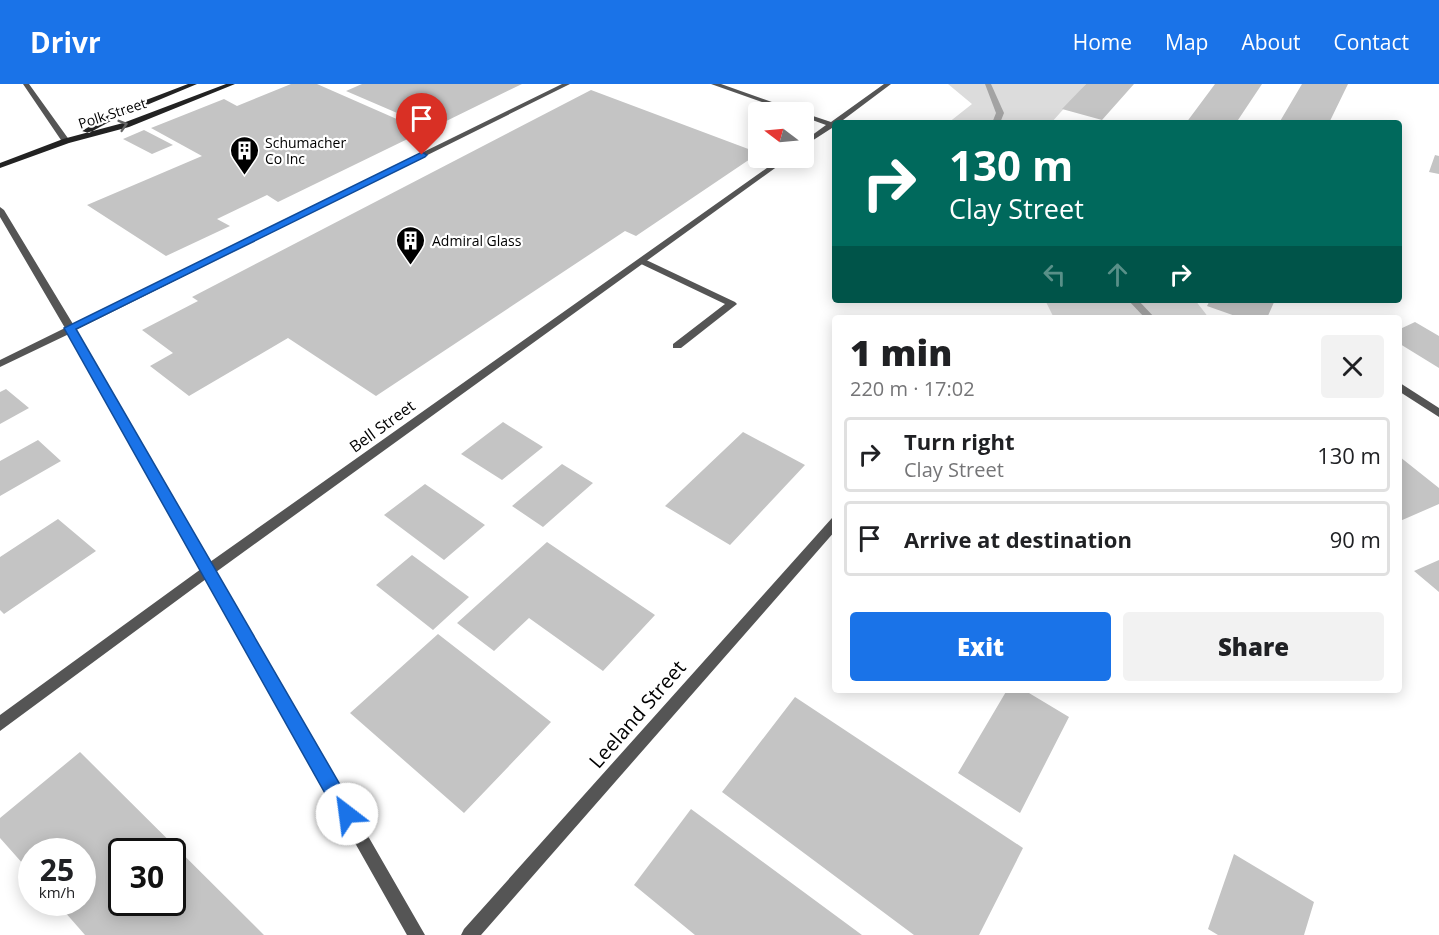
<!DOCTYPE html>
<meta charset="utf-8">
<style>
:root{--surface:#fff;--page:#f2f2f2;--text:#202124;--muted:#757577;--line:#e0e0e0;--accent:#1a73e8}
body{margin:0;font-family:"Open Sans",sans-serif;background:var(--page);color:var(--text);height:100vh;display:flex;flex-direction:column;font-size:22px;white-space:nowrap}
*{box-sizing:border-box;margin:0}
p{font-size:20px;color:var(--muted)}
.icon{flex:none;width:33px;height:33px;fill:none;stroke:currentColor;stroke-width:2;stroke-linecap:round;stroke-linejoin:round}
.map{position:relative;flex:1;overflow:hidden}
.details{position:absolute;left:832px;top:231px;width:570px;height:378px;display:flex;flex-direction:column;background:var(--surface);border-radius:6px;box-shadow:0 3px 15px #0003}
.details>*{flex:none}
.banner{position:absolute;left:832px;top:36px;width:570px;height:183px;border-radius:6px;box-shadow:0 3px 15px #0003;background:#00695c;color:#fff;overflow:hidden}
.needle{width:39px;rotate:286deg}
.fabs{position:absolute;left:748px;top:18px;display:grid;gap:12px}
.fabs a{display:grid;place-items:center;width:66px;height:66px;border-radius:6px;background:var(--surface);box-shadow:0 3px 15px #0003;font-size:30px}
.speed{position:absolute;left:18px;top:754px;display:flex;gap:12px;font-size:30px;font-weight:700;text-align:center}
.speed>*{display:grid;place-content:center;width:78px;height:78px;border-radius:50%;background:var(--surface);box-shadow:0 3px 15px #0003;line-height:1}
.speed small{font-size:15px;font-weight:400}
.speed .limit{border:3px solid #111;border-radius:9px;background:#fff;color:#111}
.pin{position:absolute;display:grid;place-items:center;width:51px;height:51px;color:#fff;margin:-62px -26px;border-radius:50% 50% 50% 0;rotate:-45deg;box-shadow:0 0 6px #0007}
.pin .icon{rotate:45deg}
.me{position:absolute;width:66px;margin:-33px;rotate:330deg;stroke-linejoin:round;filter:drop-shadow(0 0 4px #0008)}
.turn{display:flex;align-items:center;gap:21px;height:126px;padding:0 18px;font-size:27px}
.turn .icon{width:78px;height:78px;stroke-width:2.5}
.turn b{display:block;font-size:42px;line-height:51px}
.lanes{display:flex;align-items:center;height:57px;padding:0 18px;background:#0003;justify-content:center;gap:30px;direction:ltr}
.lanes .off{opacity:.35}
.round{display:grid;place-items:center;flex:none;width:63px;height:63px;border-radius:6px;background:var(--page)}
.headline{display:flex;align-items:center;justify-content:space-between;height:102px;padding:0 18px}
h1{font-size:36px;font-weight:800;line-height:45px}
.primary-button{display:flex;gap:12px;margin-top:auto;padding:12px 18px}
.primary-button a{flex:1;height:69px;border-radius:6px;background:var(--accent);color:#fff;font-size:24px;font-weight:800;line-height:69px;text-align:center}
.primary-button a+a{background:var(--page);color:var(--text)}
ul{padding:0;list-style:none}
li{display:flex;align-items:center;gap:18px;height:75px;margin:0 12px 9px;padding:0 6px;border:3px solid var(--line);border-radius:6px}
li div{flex:1}
li b{display:block;font-size:22px}
li em{font-style:normal}
header{display:flex;align-items:center;gap:36px;box-sizing:border-box;height:84px;padding:0 30px;background:var(--accent);color:#fff}
header strong{font-size:28px}
nav{display:flex;gap:33px;margin-inline-start:auto;font-size:21px}
.map>svg:first-child{display:block}
</style>
<header>
<strong>Drivr</strong>
<nav><a>Home</a><a>Map</a><a>About</a><a>Contact</a></nav>
</header>
<div class="map">
<svg width="1439" height="851" viewBox="0 0 1439 851">
<rect width="100%" height="100%" fill="#fff"/>
<!-- green -->
<path fill="#dcdcdc" d="M948,0H1086L1051,39H948L972,20Z
M1045,216H1195L1209,234H1054Z"/>
<g fill="none" stroke-linecap="round" stroke-linejoin="round">
<!-- stream -->
<path fill="#a3a3a3" fill-rule="evenodd" d="M985,0H991L1004,29L1000,39H992L996,29Z
M1128,216H1138L1155,234H1145Z"/>
</g>
<!-- building -->
<path fill="#c4c4c4" fill-rule="evenodd" d="M291,0H317L424,47L278,118L267,111L217,135L230,142L166,172L87,121L202,72L151,44L224,15L237,22Z
M362,0H522L432,44L346,7Z
M1086,0H1134L1102,36L1062,25Z
M1215,0H1262L1236,39H1186Z
M1302,0H1348L1329,39H1279Z
M591,6L759,69L636,152L625,147L376,312L288,254L189,312L150,282L173,269L142,246L198,217L192,213Z
M144,46L173,61L152,70L123,55Z
M1435,71L1439,72V90L1429,88Z
M1210,216H1275L1267,234H1241L1207,222Z
M1415,238L1439,252V284L1400,260V245Z
M6,305L29,324L0,340V308Z
M503,338L543,363L502,396L461,370Z
M743,348L805,381L730,461L665,422Z
M38,356L61,377L0,412V377Z
M1400,373L1439,404V420L1400,437Z
M562,380L593,399L543,443L512,422Z
M425,400L485,441L444,476L384,431Z
M58,435L96,467L4,530L0,526V473Z
M547,458L655,531L603,587L529,534L494,567L457,539Z
M412,471L469,513L433,546L376,501Z
M1439,476V508L1414,487Z
M438,550L551,638L464,729L350,629Z
M1007,606H1024L1069,633L1020,729L958,689Z
M795,613L1023,764L979,851H914L722,708Z
M80,668L264,851H85L57,819H82V768H32V790L0,754V734ZM122,768H172V819H122Z
M691,725L862,851H695L634,801Z
M1234,770L1314,818L1304,851H1218L1208,845Z"/>
<g fill="none" stroke-linecap="round" stroke-linejoin="round">
<!-- service -->
<path fill="#555" fill-rule="evenodd" d="M711,0H721L800,28H790Z
M884,0H891L839,39H836V46L832,44L804,62V57L826,41L804,33V29L831,38Z
M642,174L735,218L737,220L681,264H673V260L725,220L639,179L637,177Z"/>
<!-- minor -->
<path fill="#555" fill-rule="evenodd" d="M23,0H29L70,57L69,59H63Z
M562,0H570L76,246L210,478L781,74H789L216,488L425,851H407L206,495L0,647V631L201,485L69,250L0,283V276L65,244L0,133V123L4,126L73,240Z
M1400,299L1439,324V333L1400,308Z
M836,432V446L481,851H461L464,845L832,434Z"/>
<!-- secondary -->
<path fill="#222" fill-rule="evenodd" d="M188,0H197L118,33L89,49L82,47L112,29Z
M226,0H235L129,43L69,59L0,84V79L63,55L123,39Z"/>
</g>
<!-- one-way arrows -->
<defs><path id="oneway-chevron" d="M-2-3.5L2.5 0L-2 3.5" fill="none" stroke-width="1.6" stroke-linecap="round" stroke-linejoin="round" transform="scale(1.5)"/></defs>
<use stroke="#646464" href="#oneway-chevron" transform="translate(123 41) rotate(-17)"/>
<!-- route -->
<path fill="#1a73e8" stroke="#114b97" stroke-width="1.5" d="M422,68L427,71L425,73L76,245L353,723L356,730L353,736L347,739L340,736L64,244Z"/>
<!-- icons -->
<defs>
<symbol id="building-pin" viewBox="-11 -11 22 30"><path d="M0 17L-7.5 6A9.5 9.5 0 1 1 7.5 6Z" fill="#000" stroke="#fff"/><path d="M-4-6H4V6H1V3H-1V6H-4ZM-2.5-4.3h1.7v1.8h-1.7ZM.8-4.3h1.7v1.8H.8ZM-2.5-1h1.7V.8h-1.7ZM.8-1h1.7V.8H.8Z" fill="#fff"/></symbol>
</defs>
<g fill-rule="evenodd">
<use href="#building-pin" x="228" y="50" width="33" height="45"/>
<use href="#building-pin" x="394" y="140" width="33" height="45"/>
</g>
<g text-anchor="middle" dominant-baseline="central" stroke-width="4.5" stroke-linejoin="round" paint-order="stroke">
<!-- far-street labels -->
<g font-size="14" fill="#000" stroke="#fff">
<text transform="translate(112 29) rotate(-18)">Polk Street</text>
</g>
<!-- far-poi labels -->
<g font-size="14" fill="#000" stroke="#fff" text-anchor="start">
<text x="265" y="58">Schumacher<tspan x="265" dy="16">Co Inc</tspan></text>
<text x="432" y="156">Admiral Glass</text>
</g>
<!-- street labels -->
<g font-size="16" fill="#000" stroke="#fff">
<text transform="translate(382 342) rotate(-36)">Bell Street</text>
</g>
<!-- near-street labels -->
<g font-size="20" fill="#000" stroke="#fff">
<text transform="translate(637 630) rotate(-49)">Leeland Street</text>
</g>
</g>
</svg>
<div class="fabs">
<a><svg class="needle" viewBox="-14 -14 28 28"><path d="M0-13l5 13h-10z" fill="#e53935"/><path d="M0 13l5-13h-10z" fill="#757577"/></svg></a>
</div>
<div class="speed"><div>25<small>km/h</small></div><div class="limit">30</div></div>
<div class="pin" style="left:422px;top:71px;background:#d93025"><svg class="icon" aria-label="arrive" viewBox="0 0 24 24"><path d="M6 21V4h12l-3 4 3 4H6"/></svg></div>
<svg class="me" style="left:347px;top:730px" viewBox="-20 -20 40 40"><circle r="19" fill="#fff"/><path d="M0-13L10 11 0 6-10 11z" fill="#1a73e8"/></svg>
<div class="banner">
<div class="turn"><svg class="icon" aria-label="right" viewBox="0 0 24 24"><path d="M7 20v-9h11M14 6l5 5-5 5"/></svg><div><b>130 m</b>Clay Street</div></div>
<div class="lanes"><svg class="icon off" aria-label="left" viewBox="0 0 24 24"><path d="M17 20v-9H6M10 6l-5 5 5 5"/></svg><svg class="icon off" aria-label="ahead" viewBox="0 0 24 24"><path d="M12 20V5M6 11l6-6 6 6"/></svg><svg class="icon" aria-label="right" viewBox="0 0 24 24"><path d="M7 20v-9h11M14 6l5 5-5 5"/></svg></div>
</div>
<section class="details">
<div class="headline"><div><h1>1 min</h1><p>220 m · 17:02</p></div><a class="round"><svg class="icon" aria-label="close" viewBox="0 0 24 24"><path d="M6 6l12 12M18 6L6 18"/></svg></a></div>
<ul>
<li><svg class="icon" aria-label="right" viewBox="0 0 24 24"><path d="M7 20v-9h11M14 6l5 5-5 5"/></svg><div><b>Turn right</b><p>Clay Street</p></div><em>130 m</em></li>
<li><svg class="icon" aria-label="arrive" viewBox="0 0 24 24"><path d="M6 21V4h12l-3 4 3 4H6"/></svg><div><b>Arrive at destination</b></div><em>90 m</em></li>
</ul>
<div class="primary-button"><a>Exit</a><a>Share</a></div>
</section>
</div>
